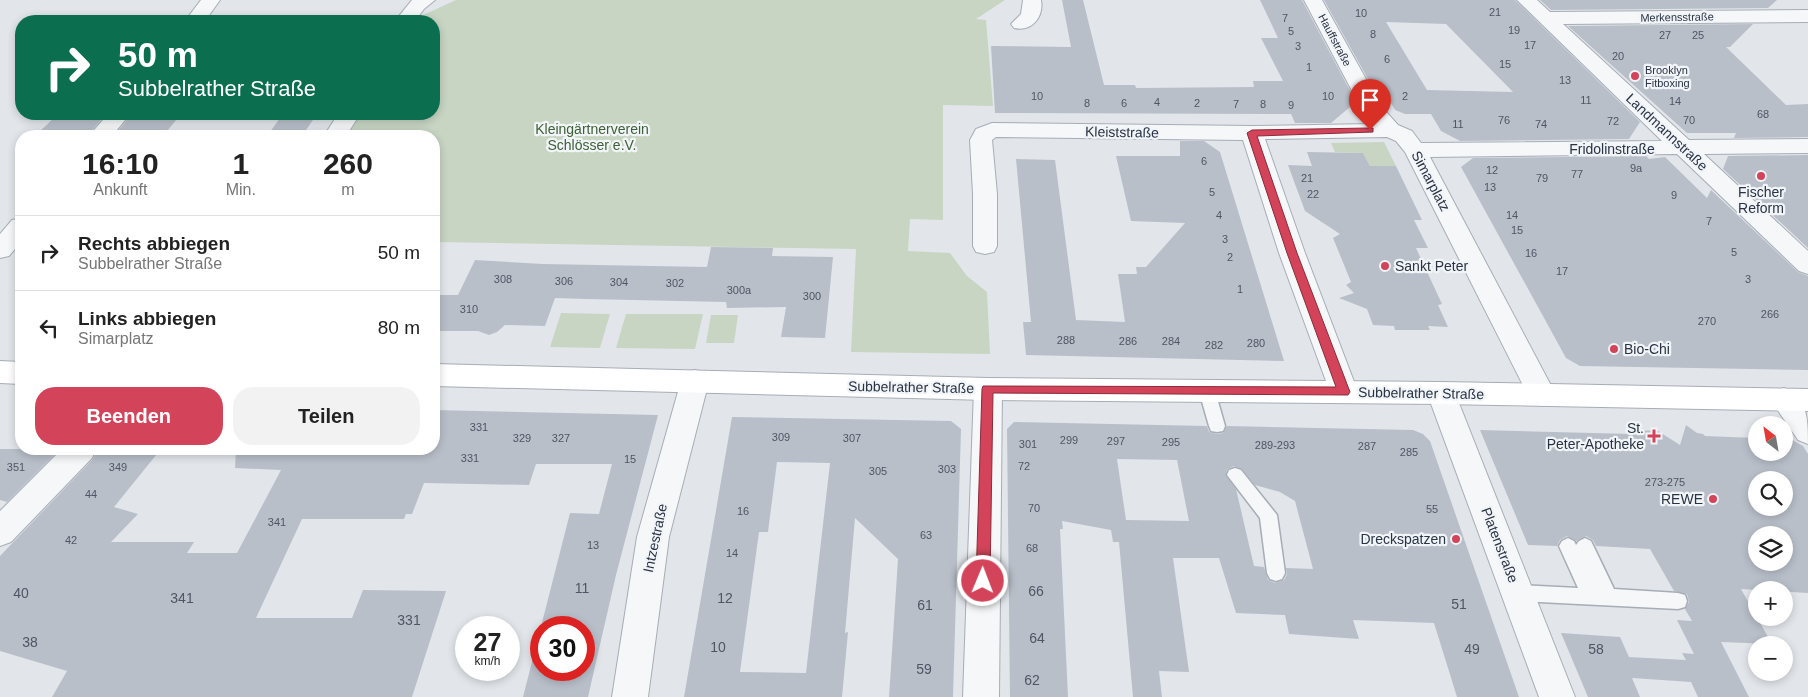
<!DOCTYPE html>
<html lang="de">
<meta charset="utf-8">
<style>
:root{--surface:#fff;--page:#f2f2f2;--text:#222;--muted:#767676;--line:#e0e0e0;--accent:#d3445a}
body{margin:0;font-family:Helvetica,sans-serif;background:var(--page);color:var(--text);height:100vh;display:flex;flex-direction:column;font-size:19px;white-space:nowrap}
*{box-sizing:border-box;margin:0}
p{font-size:16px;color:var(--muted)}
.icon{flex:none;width:28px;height:28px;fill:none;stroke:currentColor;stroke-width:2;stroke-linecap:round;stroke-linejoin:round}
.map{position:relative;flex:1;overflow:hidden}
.panel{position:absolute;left:15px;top:130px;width:425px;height:325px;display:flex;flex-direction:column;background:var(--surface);border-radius:20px;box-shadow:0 2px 8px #0003}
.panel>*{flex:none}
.hud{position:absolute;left:15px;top:15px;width:425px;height:105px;border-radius:20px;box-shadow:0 2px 8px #0003;background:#0b6e4f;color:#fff;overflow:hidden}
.needle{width:32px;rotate:329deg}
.buttons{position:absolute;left:1748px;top:416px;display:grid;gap:10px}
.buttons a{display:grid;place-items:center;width:45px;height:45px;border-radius:50%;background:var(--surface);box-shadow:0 2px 8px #0003;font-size:25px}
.speed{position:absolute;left:455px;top:616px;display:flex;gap:10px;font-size:25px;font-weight:700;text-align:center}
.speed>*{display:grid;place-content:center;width:65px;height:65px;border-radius:50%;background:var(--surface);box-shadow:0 2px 8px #0003;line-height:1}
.speed small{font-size:12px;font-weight:400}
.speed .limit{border:8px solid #d22;background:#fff;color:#111}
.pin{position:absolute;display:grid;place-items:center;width:42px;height:42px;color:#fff;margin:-51px -21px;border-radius:50% 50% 50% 0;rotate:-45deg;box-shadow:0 0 5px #0007}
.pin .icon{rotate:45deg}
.me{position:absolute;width:55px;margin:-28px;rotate:1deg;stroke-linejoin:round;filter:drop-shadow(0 0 4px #0008)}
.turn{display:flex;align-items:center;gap:18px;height:105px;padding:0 20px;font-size:22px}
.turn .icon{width:65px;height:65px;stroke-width:2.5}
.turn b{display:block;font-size:35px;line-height:42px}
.eta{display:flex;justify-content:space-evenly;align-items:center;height:85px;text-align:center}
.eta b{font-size:30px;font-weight:800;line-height:35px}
.button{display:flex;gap:10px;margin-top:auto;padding:10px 20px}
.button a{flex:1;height:58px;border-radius:20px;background:var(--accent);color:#fff;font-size:20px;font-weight:800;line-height:58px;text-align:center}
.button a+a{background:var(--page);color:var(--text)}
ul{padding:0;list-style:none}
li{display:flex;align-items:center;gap:15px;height:75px;padding:0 20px;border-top:1px solid var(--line)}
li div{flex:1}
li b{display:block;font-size:19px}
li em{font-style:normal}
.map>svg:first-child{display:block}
</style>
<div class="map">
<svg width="1808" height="697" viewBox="0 0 1808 697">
<rect width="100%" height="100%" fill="#e2e6eb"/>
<!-- green -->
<path fill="#c8d5c3" d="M456,0H1005L976,19L986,20L993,106L943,105V220L910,219L908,251L950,253L967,276L987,292L990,354L851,352L856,249L434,242V136H347L361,114H434V21H418L421,16Z
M1384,142L1396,166H1370L1363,153L1335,152L1331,143Z
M561,313L610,314L600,348L550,347Z
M626,314H703L695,349L616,348Z
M711,315H738L734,343H706Z"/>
<!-- building -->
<path fill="#b9bfc9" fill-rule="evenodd" d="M1062,0H1083L1104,85H1135L1136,88L1254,87L1253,81H1283L1261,38H1278L1260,0H1302L1356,102L1331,123H1295L1291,114L995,113L991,46L1071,47Z
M1324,0H1515L1640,122L1629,139L1460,141L1441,131L1431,114H1405L1395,110L1379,82L1373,88ZM1386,22L1446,24L1513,92L1427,90Z
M1540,0H1777L1768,8L1551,10Z
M1753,24L1730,47H1726L1786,105L1808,104V137L1734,138L1736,133H1687L1568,26Z
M58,114H106L87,136H35Z
M132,114H181L163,136H114Z
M283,114H317L302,136H267Z
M1180,141H1204L1220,152L1284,361L1026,355L1023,322H1031L1016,159L1055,160L1076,320L1125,322L1118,274H1137L1136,267H1146L1185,223L1131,221L1116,156H1180Z
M1307,152L1363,153L1370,166H1396L1422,220H1414L1428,248H1416L1442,304L1438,305L1448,327L1428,326L1430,330H1395L1394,326L1373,325L1367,309L1339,298L1354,293L1346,285L1351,282L1333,238L1340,234L1305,211L1288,165L1312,166Z
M1808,155V248L1723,169L1728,156Z
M1646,156L1649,159L1665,157L1707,198L1711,190L1798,272L1808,276V370L1580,366L1566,358L1461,167L1473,158Z
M711,247L773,248L772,256L833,257L825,338L781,337L786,307L727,308L726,302L586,299L555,298L545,326L505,325L497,332L489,335L478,331H434V295H458L475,260L543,264L707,267Z
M434,410L658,415L616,575L588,697H523L570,513L599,514L612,464H536L529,485L424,483L412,514H406L404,519H302L256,618H352L363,590L446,591L412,697H52L67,671L0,651V556L93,459L98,449H161L114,507L138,514L111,542H194L187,553H237L281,470L235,468L236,449H434ZM541,628H584V670H541Z
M732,417L951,421L961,429L953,697H889L898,559L855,518L845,633L848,632L842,697H684ZM777,462L830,463L806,673L740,672L759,532H768Z
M1014,422L1207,426L1209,432L1217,434L1223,433L1227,426L1413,430L1423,434L1430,441L1519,697H1457L1434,623L1353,620L1359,639L1289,634L1285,615L1236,613L1219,558H1173L1189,672L1159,671L1162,697H1133L1119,542H1113L1111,530L1062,521L1063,529H1060L1068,697H1010L1007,429ZM1117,459L1177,460L1189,521L1126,520ZM1234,466L1242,469L1255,485L1280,492L1295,501L1313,569L1286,568L1287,574L1284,580L1275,583L1268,580L1264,567L1254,566L1236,489L1226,476L1227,469Z
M1686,425L1697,433L1703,434L1705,436L1756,438V452H1784V438H1789L1803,446L1808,454V593L1741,589L1772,644L1721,642L1749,697H1698L1691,682L1632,678L1640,697H1588L1561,633L1620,637L1629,657L1686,660L1682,653L1694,654L1677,620L1692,621L1685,609L1689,602L1687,594L1674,591L1650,549L1596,546L1593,540L1586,536L1576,541L1567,536L1560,540L1557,546L1528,545L1480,430L1632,434V430L1658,431L1680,445ZM1756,480H1784V508H1756ZM1756,535H1784V562H1756Z
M0,449H60L7,502L0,500Z"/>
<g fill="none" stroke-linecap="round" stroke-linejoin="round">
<defs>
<path id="service" d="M1207,385L1213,387L1215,391L1225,426L1223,431L1217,432L1211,431L1209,426L1199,391L1201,387Z
M1235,468L1241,470L1277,515L1285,573L1282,579L1276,581L1270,579L1267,573L1260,518L1227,475L1229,470Z
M1568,538L1574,541L1576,545L1579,541L1585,538L1591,541L1614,589L1678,593L1685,595L1687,601L1685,607L1678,609L1519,601L1513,599L1510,593L1513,587L1519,585L1578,588L1559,546L1562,541Z"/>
<path id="minor" d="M201,0H220L205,21H185Z
M412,0H435L424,9L415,21H395Z
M1023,0H1041C1044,17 1032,32 1014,28L1011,24L1021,14Z
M1304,0H1322L1381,106L1398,125L1412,131L1421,143L1662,141L1517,0H1537L1550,12L1808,10V22L1563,24L1689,140L1808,139V153L1704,154L1808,251V274L1799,271L1677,154L1430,157L1556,395L1552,403L1542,406L1532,403L1405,152L1396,141L1387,137L1265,139L1305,253L1358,392L1354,400L1344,403L1334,400L1330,392L1279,253L1243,140L996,137L992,140L997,194V246L994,252L985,254L976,252L973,246V194L970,140L976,129L992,123L1252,126L1373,124L1361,108Z
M108,114H130L112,136H89Z
M338,114H360L346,136H324Z
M21,218V242L9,256L0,258V234L12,220Z
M695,370L705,373L709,381L669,537L648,697H612L637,537L681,381L685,373Z
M988,378L998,381L1002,389L999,697H963L974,389L978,381Z
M1441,382L1451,385L1455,393L1575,697H1539L1427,393L1431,385Z
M1784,388C1808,397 1808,420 1808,444L1798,440L1770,399L1774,391Z
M62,449H96L92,458L11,542L0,546V511Z"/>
<path id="secondary" d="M0,361L21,362V384L0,383Z
M434,364L988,378L1441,382L1808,389V411L1441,404L988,400L434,386Z"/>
</defs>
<!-- service casing -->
<use href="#service" stroke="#a7adb6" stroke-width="3"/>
<!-- minor casing -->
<use href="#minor" stroke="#a7adb6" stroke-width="2"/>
<!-- secondary casing -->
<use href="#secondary" stroke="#a7adb6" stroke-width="2"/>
<!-- service -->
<use href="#service" fill="#f5f7f9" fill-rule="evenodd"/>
<!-- minor -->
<use href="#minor" fill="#f5f7f9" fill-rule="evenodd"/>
<!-- secondary -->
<use href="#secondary" fill="#fff" fill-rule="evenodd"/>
</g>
<!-- route -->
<path fill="#d3445a" stroke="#892c3a" d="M1370,128H1373V132L1257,136L1297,253L1350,392L1348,395L993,393L990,581L988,586L983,588L978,586L976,581L982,389L983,386L1336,387L1287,253L1247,133L1252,130Z"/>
<!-- markers -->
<g fill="#d3445a" stroke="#f2f5f8" stroke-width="2">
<circle cx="1635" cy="76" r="5"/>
<circle cx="1761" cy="176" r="5"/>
<circle cx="1385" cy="266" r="5"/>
<circle cx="1614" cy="349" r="5"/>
<path d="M1651.5 428.5h5v5h5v5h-5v5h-5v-5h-5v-5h5z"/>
<circle cx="1713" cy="499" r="5"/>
<circle cx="1456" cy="539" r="5"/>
</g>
<g text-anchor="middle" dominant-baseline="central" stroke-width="4.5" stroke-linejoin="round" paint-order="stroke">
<!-- number labels -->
<g font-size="11" fill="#4d5665">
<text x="1495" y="12">21</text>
<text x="1361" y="13">10</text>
<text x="1285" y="18">7</text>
<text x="1514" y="30">19</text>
<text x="1291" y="31">5</text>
<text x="1373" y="34">8</text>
<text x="1665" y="35">27</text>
<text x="1698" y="35">25</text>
<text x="1530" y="45">17</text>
<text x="1298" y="46">3</text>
<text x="1618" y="56">20</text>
<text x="1387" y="59">6</text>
<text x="1505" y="64">15</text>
<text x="1309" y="67">1</text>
<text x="1565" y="80">13</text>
<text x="1037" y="96">10</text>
<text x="1328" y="96">10</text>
<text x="1405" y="96">2</text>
<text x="1586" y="100">11</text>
<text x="1675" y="101">14</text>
<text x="1157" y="102">4</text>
<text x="1087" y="103">8</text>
<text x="1124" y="103">6</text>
<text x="1197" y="103">2</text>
<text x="1236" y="104">7</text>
<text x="1263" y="104">8</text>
<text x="1291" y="105">9</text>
<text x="1763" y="114">68</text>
<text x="1504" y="120">76</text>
<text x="1689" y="120">70</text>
<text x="1613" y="121">72</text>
<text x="1458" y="124">11</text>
<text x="1541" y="124">74</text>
<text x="1204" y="161">6</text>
<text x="1636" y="168">9a</text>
<text x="1492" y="170">12</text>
<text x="1577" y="174">77</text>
<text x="1307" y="178">21</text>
<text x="1542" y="178">79</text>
<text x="1490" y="187">13</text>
<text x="1212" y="192">5</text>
<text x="1313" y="194">22</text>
<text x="1674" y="195">9</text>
<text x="1219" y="215">4</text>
<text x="1512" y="215">14</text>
<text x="1709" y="221">7</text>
<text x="1517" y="230">15</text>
<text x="1225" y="239">3</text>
<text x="1734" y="252">5</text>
<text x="1531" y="253">16</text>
<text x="1230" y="257">2</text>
<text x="1562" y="271">17</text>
<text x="503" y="279">308</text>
<text x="1748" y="279">3</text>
<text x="564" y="281">306</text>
<text x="619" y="282">304</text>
<text x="675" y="283">302</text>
<text x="1240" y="289">1</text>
<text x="739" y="290">300a</text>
<text x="812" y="296">300</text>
<text x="469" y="309">310</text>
<text x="1770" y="314">266</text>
<text x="1707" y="321">270</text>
<text x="1066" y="340">288</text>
<text x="1128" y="341">286</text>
<text x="1171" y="341">284</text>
<text x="1256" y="343">280</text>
<text x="1214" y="345">282</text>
<text x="479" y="427">331</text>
<text x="781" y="437">309</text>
<text x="522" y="438">329</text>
<text x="561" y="438">327</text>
<text x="852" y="438">307</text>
<text x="1069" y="440">299</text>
<text x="1116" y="441">297</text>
<text x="1171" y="442">295</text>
<text x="1028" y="444">301</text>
<text x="1275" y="445">289-293</text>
<text x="1367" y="446">287</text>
<text x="1409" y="452">285</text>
<text x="470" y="458">331</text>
<text x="630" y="459">15</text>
<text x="1024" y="466">72</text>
<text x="16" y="467">351</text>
<text x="118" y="467">349</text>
<text x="947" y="469">303</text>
<text x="878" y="471">305</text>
<text x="1665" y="482">273-275</text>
<text x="91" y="494">44</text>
<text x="1034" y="508">70</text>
<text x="1432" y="509">55</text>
<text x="743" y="511">16</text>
<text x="277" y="522">341</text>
<text x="926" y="535">63</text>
<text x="71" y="540">42</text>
<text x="593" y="545">13</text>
<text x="1032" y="548">68</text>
<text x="732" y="553">14</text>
</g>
<!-- far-street labels -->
<g font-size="11" fill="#293344" stroke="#f2f5f8">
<text transform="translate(1677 17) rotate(-1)">Merkensstraße</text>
<text transform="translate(1335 40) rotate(62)">Hauffstraße</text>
</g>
<!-- far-poi labels -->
<g font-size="11" fill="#293344" stroke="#f2f5f8" text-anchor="start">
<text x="1645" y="70">Brooklyn<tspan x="1645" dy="13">Fitboxing</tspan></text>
</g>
<!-- park labels -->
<g font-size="14" fill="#3e6036" stroke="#f2f5f8">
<text x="592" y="129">Kleingärtnerverein<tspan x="592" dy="16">Schlösser e.V.</tspan></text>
</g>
<!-- street labels -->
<g font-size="14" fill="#293344" stroke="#f2f5f8">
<text transform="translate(1122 132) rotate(1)">Kleiststraße</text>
<text transform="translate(1667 132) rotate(43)">Landmannstraße</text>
<text x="1612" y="149">Fridolinstraße</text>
<text transform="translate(1431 181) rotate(62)">Simarplatz</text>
<text transform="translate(911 387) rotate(1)">Subbelrather Straße</text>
<text transform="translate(1421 393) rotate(1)">Subbelrather Straße</text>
<text transform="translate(655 538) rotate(-78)">Intzestraße</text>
<text transform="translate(1500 545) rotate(69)">Platenstraße</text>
</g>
<!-- poi labels -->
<g font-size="14" fill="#293344" stroke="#f2f5f8" text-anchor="end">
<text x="1761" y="192" text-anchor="middle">Fischer<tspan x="1761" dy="16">Reform</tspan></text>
<text x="1395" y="266" text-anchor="start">Sankt Peter</text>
<text x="1624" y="349" text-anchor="start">Bio-Chi</text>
<text x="1644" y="428">St.<tspan x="1644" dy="16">Peter-Apotheke</tspan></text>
<text x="1703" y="499">REWE</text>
<text x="1446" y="539">Dreckspatzen</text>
</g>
<!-- near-number labels -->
<g font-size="14" fill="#4d5665">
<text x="582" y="588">11</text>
<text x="1036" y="591">66</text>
<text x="21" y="593">40</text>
<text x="182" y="598">341</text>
<text x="725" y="598">12</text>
<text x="1459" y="604">51</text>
<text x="925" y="605">61</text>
<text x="409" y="620">331</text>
<text x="1037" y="638">64</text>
<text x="30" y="642">38</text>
<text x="718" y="647">10</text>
<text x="1472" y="649">49</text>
<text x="1596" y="649">58</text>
<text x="924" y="669">59</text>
<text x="1032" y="680">62</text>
</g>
</g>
</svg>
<div class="buttons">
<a><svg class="needle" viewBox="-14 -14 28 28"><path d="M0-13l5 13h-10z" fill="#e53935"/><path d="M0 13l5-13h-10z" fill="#767676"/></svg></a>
<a><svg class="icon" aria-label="search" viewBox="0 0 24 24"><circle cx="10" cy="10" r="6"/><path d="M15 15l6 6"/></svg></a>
<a><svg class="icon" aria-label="layers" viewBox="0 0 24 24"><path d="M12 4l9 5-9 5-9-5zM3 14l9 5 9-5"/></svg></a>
<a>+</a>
<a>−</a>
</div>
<div class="speed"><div>27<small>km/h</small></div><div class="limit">30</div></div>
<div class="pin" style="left:1370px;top:130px;background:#d93025"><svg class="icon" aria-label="arrive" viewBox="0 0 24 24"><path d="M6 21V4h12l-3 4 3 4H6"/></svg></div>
<svg class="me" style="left:983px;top:581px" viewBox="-20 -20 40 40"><circle r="17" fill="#d3445a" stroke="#fff" stroke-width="3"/><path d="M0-11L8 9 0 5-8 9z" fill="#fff"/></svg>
<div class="hud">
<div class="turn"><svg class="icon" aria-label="right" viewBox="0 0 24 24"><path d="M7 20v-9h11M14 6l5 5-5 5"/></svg><div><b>50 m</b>Subbelrather Straße</div></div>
</div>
<section class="panel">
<div class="eta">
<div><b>16:10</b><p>Ankunft</p></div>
<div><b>1</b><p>Min.</p></div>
<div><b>260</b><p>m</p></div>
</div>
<ul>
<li><svg class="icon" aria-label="right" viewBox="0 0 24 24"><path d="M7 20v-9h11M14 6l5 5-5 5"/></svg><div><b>Rechts abbiegen</b><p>Subbelrather Straße</p></div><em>50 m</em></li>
<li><svg class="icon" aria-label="left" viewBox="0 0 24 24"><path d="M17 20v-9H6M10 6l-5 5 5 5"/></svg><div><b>Links abbiegen</b><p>Simarplatz</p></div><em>80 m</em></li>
</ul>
<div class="button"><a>Beenden</a><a>Teilen</a></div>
</section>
</div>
